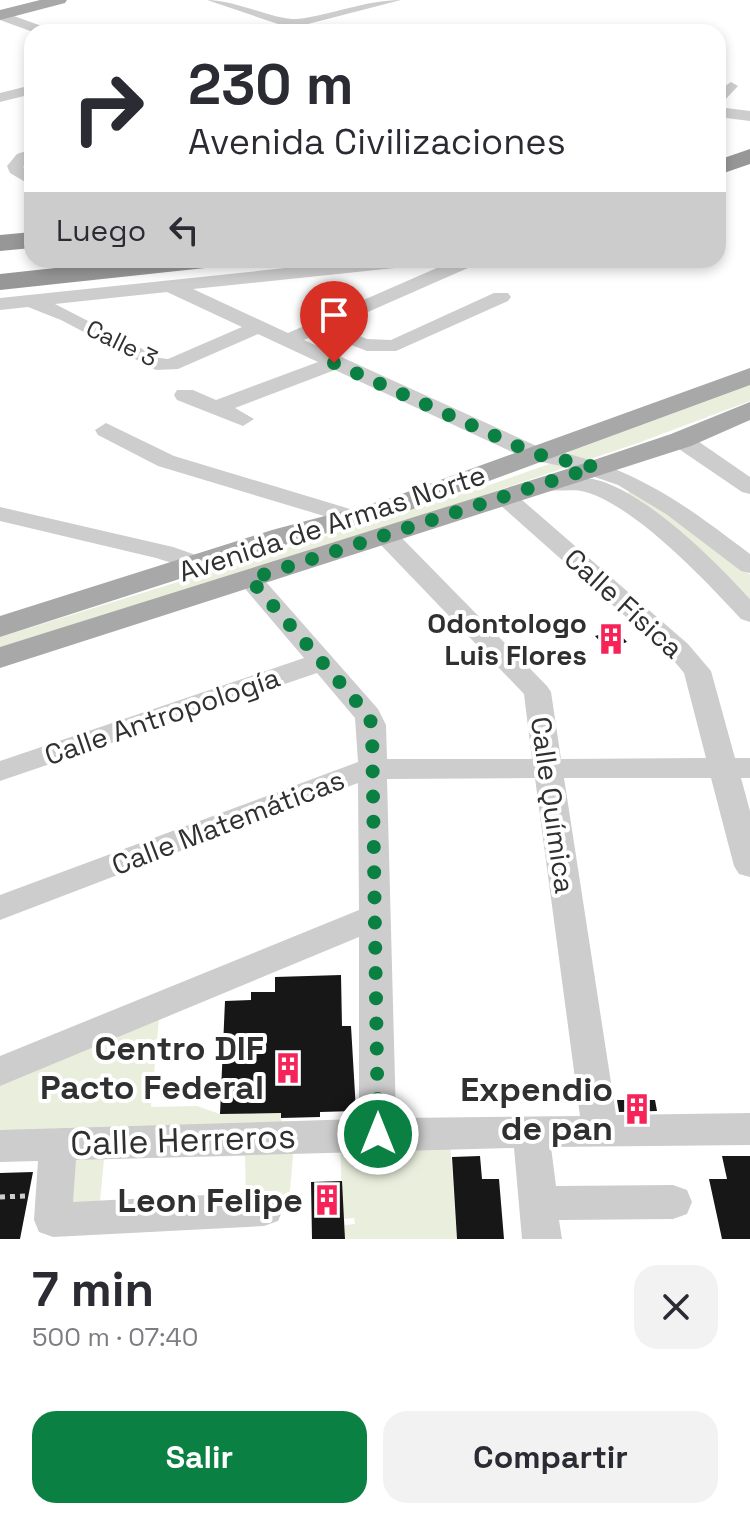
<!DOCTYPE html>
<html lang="es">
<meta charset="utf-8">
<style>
:root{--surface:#fff;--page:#f2f2f3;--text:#2b2b33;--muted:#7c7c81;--accent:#0b8043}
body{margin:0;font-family:"Space Grotesk",sans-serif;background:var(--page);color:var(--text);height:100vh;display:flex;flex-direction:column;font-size:30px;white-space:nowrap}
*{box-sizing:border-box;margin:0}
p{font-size:26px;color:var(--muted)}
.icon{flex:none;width:44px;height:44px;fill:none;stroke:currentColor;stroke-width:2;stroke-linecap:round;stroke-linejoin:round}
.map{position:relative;height:1239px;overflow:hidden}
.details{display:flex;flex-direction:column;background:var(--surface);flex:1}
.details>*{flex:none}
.top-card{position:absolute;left:24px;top:24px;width:702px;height:244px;border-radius:24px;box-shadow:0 4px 12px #0003;background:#fff;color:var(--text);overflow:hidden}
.pin{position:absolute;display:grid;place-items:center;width:68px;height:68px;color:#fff;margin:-82px -34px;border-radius:50% 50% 50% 0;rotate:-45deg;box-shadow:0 0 8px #0007}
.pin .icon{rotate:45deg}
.me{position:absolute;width:88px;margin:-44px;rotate:0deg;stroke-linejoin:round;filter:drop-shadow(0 0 6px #0008)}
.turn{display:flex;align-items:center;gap:28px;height:168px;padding:0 32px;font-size:36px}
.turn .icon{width:104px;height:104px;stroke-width:2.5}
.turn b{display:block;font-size:56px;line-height:68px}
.then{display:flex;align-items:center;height:76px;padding:0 32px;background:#0003;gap:16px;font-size:30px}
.round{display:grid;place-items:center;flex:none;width:84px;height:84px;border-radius:24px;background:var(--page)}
.summary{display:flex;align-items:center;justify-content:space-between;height:136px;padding:0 32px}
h1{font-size:48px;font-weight:700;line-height:60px}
.cta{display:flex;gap:16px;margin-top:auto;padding:16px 32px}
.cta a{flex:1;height:92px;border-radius:24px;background:var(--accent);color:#fff;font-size:32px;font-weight:700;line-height:92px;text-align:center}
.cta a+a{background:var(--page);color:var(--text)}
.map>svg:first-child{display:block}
</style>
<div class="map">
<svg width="750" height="1239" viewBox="0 0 750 1239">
<rect width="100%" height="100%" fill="#fff"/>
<!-- green -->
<path fill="#eaefdd" d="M750,382V401L638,443L381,530L0,647V637L481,488L549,464L589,440Z
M632,491L640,492L745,569L750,575V599L721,572L624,495Z
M159,1019L151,1107L197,1106L220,1114L281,1113L282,1128L0,1138V1083Z
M450,1141L457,1239H345V1225L355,1224L354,1218L343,1219L340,1144Z
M294,1145L289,1202L246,1204L245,1156L104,1159L99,1212L58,1214L66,1151Z"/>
<!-- building -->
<path fill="#171717" d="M616,630L627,642L607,649L595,636Z
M341,975L342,1026H351L356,1111L320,1112V1117L281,1118V1113L220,1114L225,1001L251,1000V992H275V977Z
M617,1100H655L657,1111L619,1112Z
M480,1156L482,1179H499L504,1239H457L452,1157Z
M722,1156H750V1239H722L709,1179H727Z
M33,1172L20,1239H0V1173Z
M342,1181L345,1239H312L311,1182Z"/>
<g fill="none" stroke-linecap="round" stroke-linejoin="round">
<!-- path -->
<path stroke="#cdcdcd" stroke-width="5" stroke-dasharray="5 5" stroke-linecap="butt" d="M0,1197L26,1196"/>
<!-- minor -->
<path fill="#cdcdcd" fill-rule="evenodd" d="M207,0C236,0 277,21 297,19C333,15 365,0 401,0L277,32H253L278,24Z
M0,11L50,29L52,32H33L0,20Z
M731,82L738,86L723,102L718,103V91Z
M32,85V94L0,102V93Z
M718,107L750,111V121L718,117Z
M32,149V159L23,167L32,173V186L10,173L7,166L17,154Z
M362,260H423L414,266L193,289L288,333L455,260H479L477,264L336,326L367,339L391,340L494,293H508L511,297L508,301L396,351H367L320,333L304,340L541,448C631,465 679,500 750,554V573L741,571L666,514L618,485L566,467L527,459L335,370L235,408L254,419L243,426L177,400L174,395L177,390H193L216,400L318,362L258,334L178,369L156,370L61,320L28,307L0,310V298ZM167,292L242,327L168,359L160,358L55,304Z
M106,423L174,456L360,512L364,517L360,522H344L158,466L98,435L95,430Z
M681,433L689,435L750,477V494L742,492L673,445L670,440Z
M548,477C567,477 586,476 604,482C655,501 713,559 750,599V622L741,619C705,580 639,510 589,493C574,487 556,493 540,489L536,484L540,479Z
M506,491L514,493L688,644L711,671L735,758H750V778H741L750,811V877L739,874L734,866L711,778H564L616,1115L750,1113V1145L551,1147L556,1186L673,1185L687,1190L692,1202L687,1214L673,1219L559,1220L562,1239H522L514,1148L76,1160L73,1202L264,1192L278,1197L283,1209L278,1221L264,1226L53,1237L39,1232L34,1220L38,1161L0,1162V1130L359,1119V937L0,1086V1056L359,910L358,783L0,920V895L358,762L355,718L317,673L0,781V761L304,658L241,584L237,579L241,574H259L378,709L386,725L387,759H532L524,694L378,542L375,537L378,532H396L547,686L551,692L561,759L706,758L684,673L670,656L498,503L494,498L498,493ZM535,778L580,1116L396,1118L387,779Z
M0,507L173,547L210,560L213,565L210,570L201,572L156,558L0,521Z"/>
<!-- major -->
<path fill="#a8a8a8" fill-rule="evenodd" d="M40,0H67L65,3L0,20V10Z
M750,368V385L405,512L294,542L0,637V616L272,530L385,500Z
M750,402V420L691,446L0,668V647L564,470L671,434Z"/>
<!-- highway -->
<path fill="#979797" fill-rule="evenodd" d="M750,149V164L718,175V160Z
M32,232V248L0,251V235Z
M129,260H218L215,266L205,268L0,290V274Z"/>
</g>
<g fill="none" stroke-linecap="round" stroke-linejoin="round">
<!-- route -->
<path stroke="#0b8043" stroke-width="14" stroke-dasharray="0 25.2" d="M334,363L535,454L595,467L250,579L368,715L372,725L378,1134"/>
</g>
<!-- icons -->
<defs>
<symbol id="building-bare" viewBox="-9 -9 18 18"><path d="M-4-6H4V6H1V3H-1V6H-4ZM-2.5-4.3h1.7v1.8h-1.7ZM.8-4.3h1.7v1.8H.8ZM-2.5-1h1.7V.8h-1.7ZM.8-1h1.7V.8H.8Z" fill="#f72358" stroke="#fff" stroke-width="2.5" paint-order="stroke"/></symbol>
</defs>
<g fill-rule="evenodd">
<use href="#building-bare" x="589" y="617" width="44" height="44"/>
<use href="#building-bare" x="266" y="1046" width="44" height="44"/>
<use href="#building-bare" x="615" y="1087" width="44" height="44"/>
<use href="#building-bare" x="305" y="1178" width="44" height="44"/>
</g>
<g text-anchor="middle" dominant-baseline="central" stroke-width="8" stroke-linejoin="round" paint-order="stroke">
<!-- far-street labels -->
<g font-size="24" fill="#303030" stroke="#fff">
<text transform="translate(122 343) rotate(26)">Calle 3</text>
</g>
<!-- street labels -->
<g font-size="28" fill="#303030" stroke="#fff">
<text transform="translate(332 523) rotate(-18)">Avenida de Armas Norte</text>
<text transform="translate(624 603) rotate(42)">Calle Física</text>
<text transform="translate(162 716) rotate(-19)">Calle Antropología</text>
<text transform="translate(553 805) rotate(82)">Calle Química</text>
<text transform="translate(228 822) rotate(-21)">Calle Matemáticas</text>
</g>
<!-- poi labels -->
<g font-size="28" font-weight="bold" fill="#303030" stroke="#fff" text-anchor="end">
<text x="587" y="623">Odontologo<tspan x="587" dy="32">Luis Flores</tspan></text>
</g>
<!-- near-poi labels -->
<g font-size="34" font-weight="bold" fill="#303030" stroke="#fff" text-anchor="end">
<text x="264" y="1048">Centro DIF<tspan x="264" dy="39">Pacto Federal</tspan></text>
<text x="613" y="1089">Expendio<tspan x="613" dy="39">de pan</tspan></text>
<text x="303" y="1200">Leon Felipe</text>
</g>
<!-- near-street labels -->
<g font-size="34" fill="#303030" stroke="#fff">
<text transform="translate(183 1140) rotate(-2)">Calle Herreros</text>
</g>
</g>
</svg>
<div class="pin" style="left:334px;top:363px;background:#d93025"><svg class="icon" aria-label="arrive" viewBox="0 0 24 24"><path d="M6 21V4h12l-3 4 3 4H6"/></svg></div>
<svg class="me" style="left:378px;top:1134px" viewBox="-20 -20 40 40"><circle r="17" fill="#0b8043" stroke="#fff" stroke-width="3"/><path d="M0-11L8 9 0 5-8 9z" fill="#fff"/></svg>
<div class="top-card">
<div class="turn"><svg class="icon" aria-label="right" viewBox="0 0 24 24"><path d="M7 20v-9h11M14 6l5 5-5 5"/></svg><div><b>230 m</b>Avenida Civilizaciones</div></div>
<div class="then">Luego<svg class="icon" aria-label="left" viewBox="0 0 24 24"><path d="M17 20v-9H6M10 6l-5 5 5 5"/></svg></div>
</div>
</div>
<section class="details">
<div class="summary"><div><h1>7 min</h1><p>500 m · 07:40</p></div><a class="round"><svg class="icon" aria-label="close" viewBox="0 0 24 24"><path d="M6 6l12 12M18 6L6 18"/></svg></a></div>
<div class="cta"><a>Salir</a><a>Compartir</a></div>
</section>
